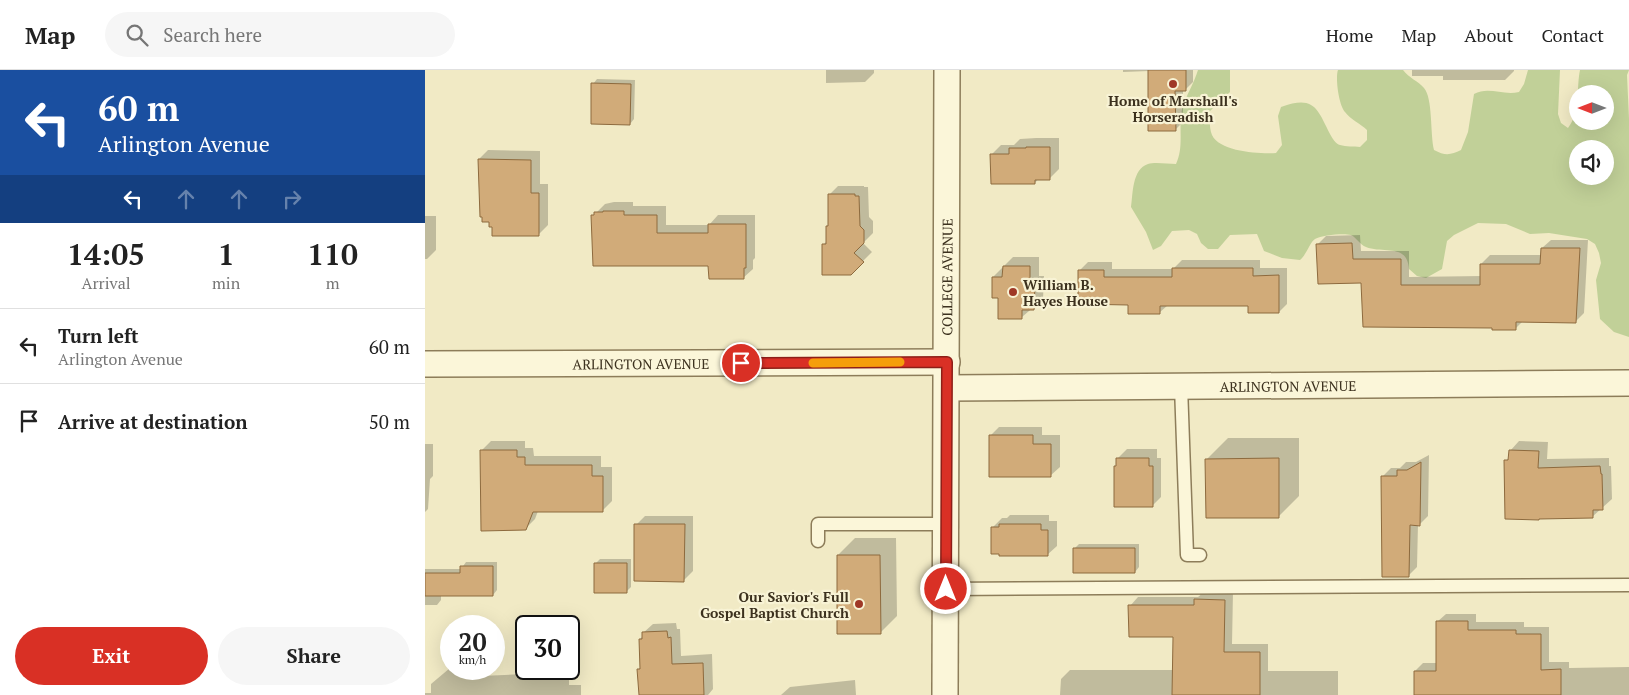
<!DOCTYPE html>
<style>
:root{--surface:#fff;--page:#f6f6f6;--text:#222;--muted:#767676;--line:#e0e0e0;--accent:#d93025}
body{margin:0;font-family:"PT Serif",serif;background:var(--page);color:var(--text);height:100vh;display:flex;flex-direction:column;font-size:19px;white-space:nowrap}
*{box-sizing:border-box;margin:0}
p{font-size:16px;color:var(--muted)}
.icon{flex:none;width:28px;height:28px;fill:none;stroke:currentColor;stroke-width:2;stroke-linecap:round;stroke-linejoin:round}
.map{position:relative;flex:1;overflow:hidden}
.side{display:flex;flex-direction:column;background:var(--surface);width:425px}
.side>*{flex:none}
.top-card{background:#1a4fa0;color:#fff;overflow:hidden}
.needle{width:32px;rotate:270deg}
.fabs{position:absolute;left:1144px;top:15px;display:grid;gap:10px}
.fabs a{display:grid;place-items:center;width:45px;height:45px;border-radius:50%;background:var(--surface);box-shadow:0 5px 20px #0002;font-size:25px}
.speed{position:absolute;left:15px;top:545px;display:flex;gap:10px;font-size:25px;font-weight:700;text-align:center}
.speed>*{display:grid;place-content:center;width:65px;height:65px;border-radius:50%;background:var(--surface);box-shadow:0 5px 20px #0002;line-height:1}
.speed small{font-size:12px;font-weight:400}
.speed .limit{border:2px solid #111;border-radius:8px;background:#fff;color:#111}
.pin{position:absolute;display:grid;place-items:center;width:42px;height:42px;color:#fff;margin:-21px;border:2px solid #fff;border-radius:50%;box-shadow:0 1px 5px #0007}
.me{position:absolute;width:55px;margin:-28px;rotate:0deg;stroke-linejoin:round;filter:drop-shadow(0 0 4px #0008)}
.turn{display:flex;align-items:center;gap:18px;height:105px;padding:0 15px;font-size:22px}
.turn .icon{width:65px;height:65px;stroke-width:2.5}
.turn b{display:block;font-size:35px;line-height:42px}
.lanes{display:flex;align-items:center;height:48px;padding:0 15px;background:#0003;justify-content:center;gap:25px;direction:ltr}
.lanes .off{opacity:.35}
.eta{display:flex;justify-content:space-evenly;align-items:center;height:85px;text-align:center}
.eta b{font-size:30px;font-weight:700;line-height:35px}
.button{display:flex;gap:10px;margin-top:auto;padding:10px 15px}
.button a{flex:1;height:58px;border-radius:30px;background:var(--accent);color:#fff;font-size:20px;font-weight:700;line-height:58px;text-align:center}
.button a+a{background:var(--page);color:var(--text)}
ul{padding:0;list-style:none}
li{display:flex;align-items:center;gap:15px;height:75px;padding:0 15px;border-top:1px solid var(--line)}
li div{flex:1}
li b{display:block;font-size:19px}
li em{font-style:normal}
header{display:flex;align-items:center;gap:30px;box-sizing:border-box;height:70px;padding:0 25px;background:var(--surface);border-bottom:1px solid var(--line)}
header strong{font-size:24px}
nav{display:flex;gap:28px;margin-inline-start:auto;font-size:18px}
.search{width:350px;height:45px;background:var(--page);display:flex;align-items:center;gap:12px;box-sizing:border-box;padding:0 18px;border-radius:28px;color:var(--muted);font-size:19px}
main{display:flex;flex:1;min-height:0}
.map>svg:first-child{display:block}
</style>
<header>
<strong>Map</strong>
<div class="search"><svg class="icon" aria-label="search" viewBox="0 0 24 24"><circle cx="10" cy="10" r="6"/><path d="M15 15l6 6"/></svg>Search here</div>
<nav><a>Home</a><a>Map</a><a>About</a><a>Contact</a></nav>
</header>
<main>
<section class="side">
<div class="top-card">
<div class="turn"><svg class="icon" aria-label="left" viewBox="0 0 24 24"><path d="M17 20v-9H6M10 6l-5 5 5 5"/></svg><div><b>60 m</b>Arlington Avenue</div></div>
<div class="lanes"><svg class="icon" aria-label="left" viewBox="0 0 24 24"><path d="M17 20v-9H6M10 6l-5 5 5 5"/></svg><svg class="icon off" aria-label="ahead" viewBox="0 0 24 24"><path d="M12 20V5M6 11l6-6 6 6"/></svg><svg class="icon off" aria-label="ahead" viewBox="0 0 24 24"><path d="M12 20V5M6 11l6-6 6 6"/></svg><svg class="icon off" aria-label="right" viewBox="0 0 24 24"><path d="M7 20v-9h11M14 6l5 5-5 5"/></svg></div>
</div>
<div class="eta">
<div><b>14:05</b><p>Arrival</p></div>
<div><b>1</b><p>min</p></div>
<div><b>110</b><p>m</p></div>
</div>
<ul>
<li><svg class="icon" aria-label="left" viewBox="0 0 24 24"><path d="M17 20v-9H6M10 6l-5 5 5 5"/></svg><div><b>Turn left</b><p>Arlington Avenue</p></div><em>60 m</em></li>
<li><svg class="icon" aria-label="arrive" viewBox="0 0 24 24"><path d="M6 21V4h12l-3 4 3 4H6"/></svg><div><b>Arrive at destination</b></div><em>50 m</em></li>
</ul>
<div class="button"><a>Exit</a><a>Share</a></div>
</section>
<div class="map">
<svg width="1204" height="625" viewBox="0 0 1204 625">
<rect width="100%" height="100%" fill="#f1eac5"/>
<!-- green -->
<path fill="#c1d098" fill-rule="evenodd" d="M773,0H805V22L785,41C785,49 784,58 787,65C795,82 835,84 851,83L857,75L853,46L856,37C889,25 892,38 905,64C907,68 911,74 915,75C921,77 929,76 935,77L942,70V60C936,54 925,49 920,42C914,36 910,8 913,0H978C984,8 993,11 999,18C1008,28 1005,64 1009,80C1020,86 1026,85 1036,80L1043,62L1049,24C1064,16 1078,26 1094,22L1099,14L1103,0H1135L1133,44L1136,53L1143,58C1156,41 1151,19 1155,0H1204L1202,5L1204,49V267L1189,262L1175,249L1171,210L1176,193L1174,183L1170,174L1162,169L1124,163L1105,164L1081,154L1053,153L1029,165L1022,171L1017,199L1001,208L992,206L984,199C982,173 959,184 941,177C935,175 931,167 926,165C919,163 897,165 890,169C885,172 882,184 875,190L857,188L839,181L832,164L805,165L793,179H783L776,173L772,164L764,160L747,161L736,176L728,180L721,162L706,137C708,124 707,99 723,94C730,92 743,94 751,94C760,75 752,54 758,36C762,24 769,13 773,0ZM1152,24H1180V51H1152ZM1152,79H1180V106H1152Z"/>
<!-- shadow -->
<path fill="#0003" d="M401,0H449V3L440,12L401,13Z
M698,0H768V12L760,20H758V52L750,60L724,1L698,2Z
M987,0H1089V1L1080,10H1018V6H987Z
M172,9L210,10L209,49L205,54L168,14Z
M611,68H634V99L625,108H614L610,113L567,84L576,75H589L595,69Z
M63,80L115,81V114H123V155L114,164L68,156L65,150L54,89Z
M413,116H439V117H443L444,147L448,151V163L438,173L447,182L426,203L398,175L402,171V156L405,153L404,125Z
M189,132H208V136H241V155H284L293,145H330V188L328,190V199L318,208L168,146L180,134Z
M0,146H11V180L2,189H0Z
M935,165L936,181H984V207L1057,206L1056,194L1065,185H1117V178L1126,170H1163L1159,243L1150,252L1098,251L1090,259L1068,257L998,258V256L937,212L892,175L901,166Z
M588,187H614V206H619L618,229L597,247L574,227L568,207Z
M757,190H835V198H862V234L854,242L824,235H743L734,243L705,233L654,201L663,192H687V199H748Z
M574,357H617V365H635V397L625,406L565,366Z
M803,368H874V426L853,447L782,389Z
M66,371H100V378H108L109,386H176V397H187V431L178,440L113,441L110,449L100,459L56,381Z
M1094,371L1123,372L1122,389L1184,388V396H1186L1187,429L1167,447L1081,391L1085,387V381Z
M0,374H8V406L5,409L3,439L0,442Z
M702,379H732V388H736V427L727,436L690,397L693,394V388Z
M1004,385L1003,446L995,454H993L992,497L983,506L957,407L966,398H975L981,392H991Z
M585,445H624V451H632V476L622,485L568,457L577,448H582Z
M220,446H268V501L259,510L211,455Z
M430,468H471L472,546L455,563L413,485Z
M654,474H714V497L710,502L650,478Z
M175,489H206V517L202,521L170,494Z
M41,492H72V520L68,525H16V530L12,535H0V499H36Z
M779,522H808L807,574H843V601H913V625H635L636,609L645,600H749V566L705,536L713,527H773Z
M1021,544H1051V552H1099V557H1124V592H1144V598L1204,597V625H989L990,601L998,593H1012V552Z
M251,553L252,559H255L256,586L287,584L288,619L283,625H215L214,599L216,597L215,569L218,566V563L228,554Z
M25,598L56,599V606L144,602V615H156V625H0V623H6V614Z
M430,610L431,625H356L365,617Z"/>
<!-- building -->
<path fill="#d1ab79" stroke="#8d6a3e" d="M723,0H761V21H750L751,61H723Z
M166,13L206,14L205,55L166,54Z
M601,77H625V110H610V114H566L565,84H584V78H601Z
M53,89L106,90V123H114V166H67V157H64V152H57V147H55Z
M403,124H430V126H434L435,156L439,160V173L429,183L439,192L426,205H397V174H401V156H403Z
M178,141H199V145H232V163H283V154H321V198H319V209H284L283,196H168L166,145H169V142H178Z
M927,173L928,189H976V215H1055V194H1115L1116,178H1155L1151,253L1091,252V260H1067V258L938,257L936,213L893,214L891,174Z
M578,196H605V215H610L609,240H597V249H573V228H567V207H577Z
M747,198H828V206L854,205V243H823V236H735V244H703V235L653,234V200H679V207H747Z
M564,365H608V374H626V407H564Z
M55,380H92V387H100V395H167V406H178V442H108L101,460L56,461Z
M1084,380L1114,381L1113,398L1175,396L1176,404H1177L1178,440H1168V448L1114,449V450L1080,449L1079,390H1083Z
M691,388H724V396H728V437H689V396H691Z
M854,388V448H781L780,389Z
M996,392L995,456L985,455L984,507H957L956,406H972V400H982Z
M209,454H260L259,512L209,511Z
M574,454H616V460H623V486H574V484H566V457H574Z
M648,478H710V503H648Z
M412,485H455L456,564H412Z
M169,493H202V523H169Z
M35,496H68V526H0V503H35Z
M769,529L800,530L799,582H835V625H747L748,567H704L703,535H769Z
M1011,551H1043V560H1091V564H1116V600L1136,599V625H989V601H1011Z
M242,561L243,568L246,567L247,594L278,593L279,625H214L212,599H215L214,569H217V562Z"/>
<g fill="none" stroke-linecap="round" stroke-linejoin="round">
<defs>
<path id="service" d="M756,316L762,485H775
M393,471V454H521
M521,519L1204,515"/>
<g id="minor">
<path id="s1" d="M0,294L522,292"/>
<path id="s2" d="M522,318L1204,313"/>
<path id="s3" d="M520,625L522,0"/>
</g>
</defs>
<!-- service casing -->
<use href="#service" stroke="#8d7d5a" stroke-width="15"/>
<!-- minor casing -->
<use href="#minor" stroke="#8d7d5a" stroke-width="28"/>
<!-- service -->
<use href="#service" stroke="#fbf6d9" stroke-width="12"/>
<!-- minor -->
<use href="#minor" stroke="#fbf6d9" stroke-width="25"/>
</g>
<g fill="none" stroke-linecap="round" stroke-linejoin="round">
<defs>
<path id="route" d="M316,293L522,292L521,519"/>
</defs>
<!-- route casing -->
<use href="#route" stroke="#8d1f18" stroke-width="12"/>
<!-- route -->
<use href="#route" stroke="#d93025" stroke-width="9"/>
<!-- slow -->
<path stroke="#f59e0b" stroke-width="9" d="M388,293L475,292"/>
</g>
<!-- markers -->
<g fill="#9f3826" stroke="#f8f3d5" stroke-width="2">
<circle cx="748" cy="14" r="5"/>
<circle cx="588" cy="222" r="5"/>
<circle cx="434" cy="534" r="5"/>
</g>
<g text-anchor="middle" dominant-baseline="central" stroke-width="4.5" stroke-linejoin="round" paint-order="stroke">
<!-- poi labels -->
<g font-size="14" font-weight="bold" fill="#3c311e" stroke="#f8f3d5">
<text x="748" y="30">Home of Marshall's<tspan x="748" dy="16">Horseradish</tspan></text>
<text x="598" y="214" text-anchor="start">William B.<tspan x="598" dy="16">Hayes House</tspan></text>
<text x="424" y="526" text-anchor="end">Our Savior's Full<tspan x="424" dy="16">Gospel Baptist Church</tspan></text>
</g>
<!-- street labels -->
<g font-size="14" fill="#3c311e" stroke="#f8f3d5">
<text stroke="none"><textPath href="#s3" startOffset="418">COLLEGE AVENUE</textPath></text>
<text stroke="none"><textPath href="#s1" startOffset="216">ARLINGTON AVENUE</textPath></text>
<text stroke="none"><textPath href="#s2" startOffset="341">ARLINGTON AVENUE</textPath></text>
</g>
</g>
</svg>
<div class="fabs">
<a><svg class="needle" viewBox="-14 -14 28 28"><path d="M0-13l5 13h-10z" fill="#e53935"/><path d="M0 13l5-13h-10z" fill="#767676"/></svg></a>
<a><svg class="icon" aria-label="sound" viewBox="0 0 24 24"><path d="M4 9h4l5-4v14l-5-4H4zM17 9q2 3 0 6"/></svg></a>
</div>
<div class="speed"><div>20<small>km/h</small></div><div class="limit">30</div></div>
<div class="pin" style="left:316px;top:293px;background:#d93025"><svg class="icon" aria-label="arrive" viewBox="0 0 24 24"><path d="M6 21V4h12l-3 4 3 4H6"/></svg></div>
<svg class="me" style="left:521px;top:519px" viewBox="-20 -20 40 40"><circle r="17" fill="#d93025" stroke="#fff" stroke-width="3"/><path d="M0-11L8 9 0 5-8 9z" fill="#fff"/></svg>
</div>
</main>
